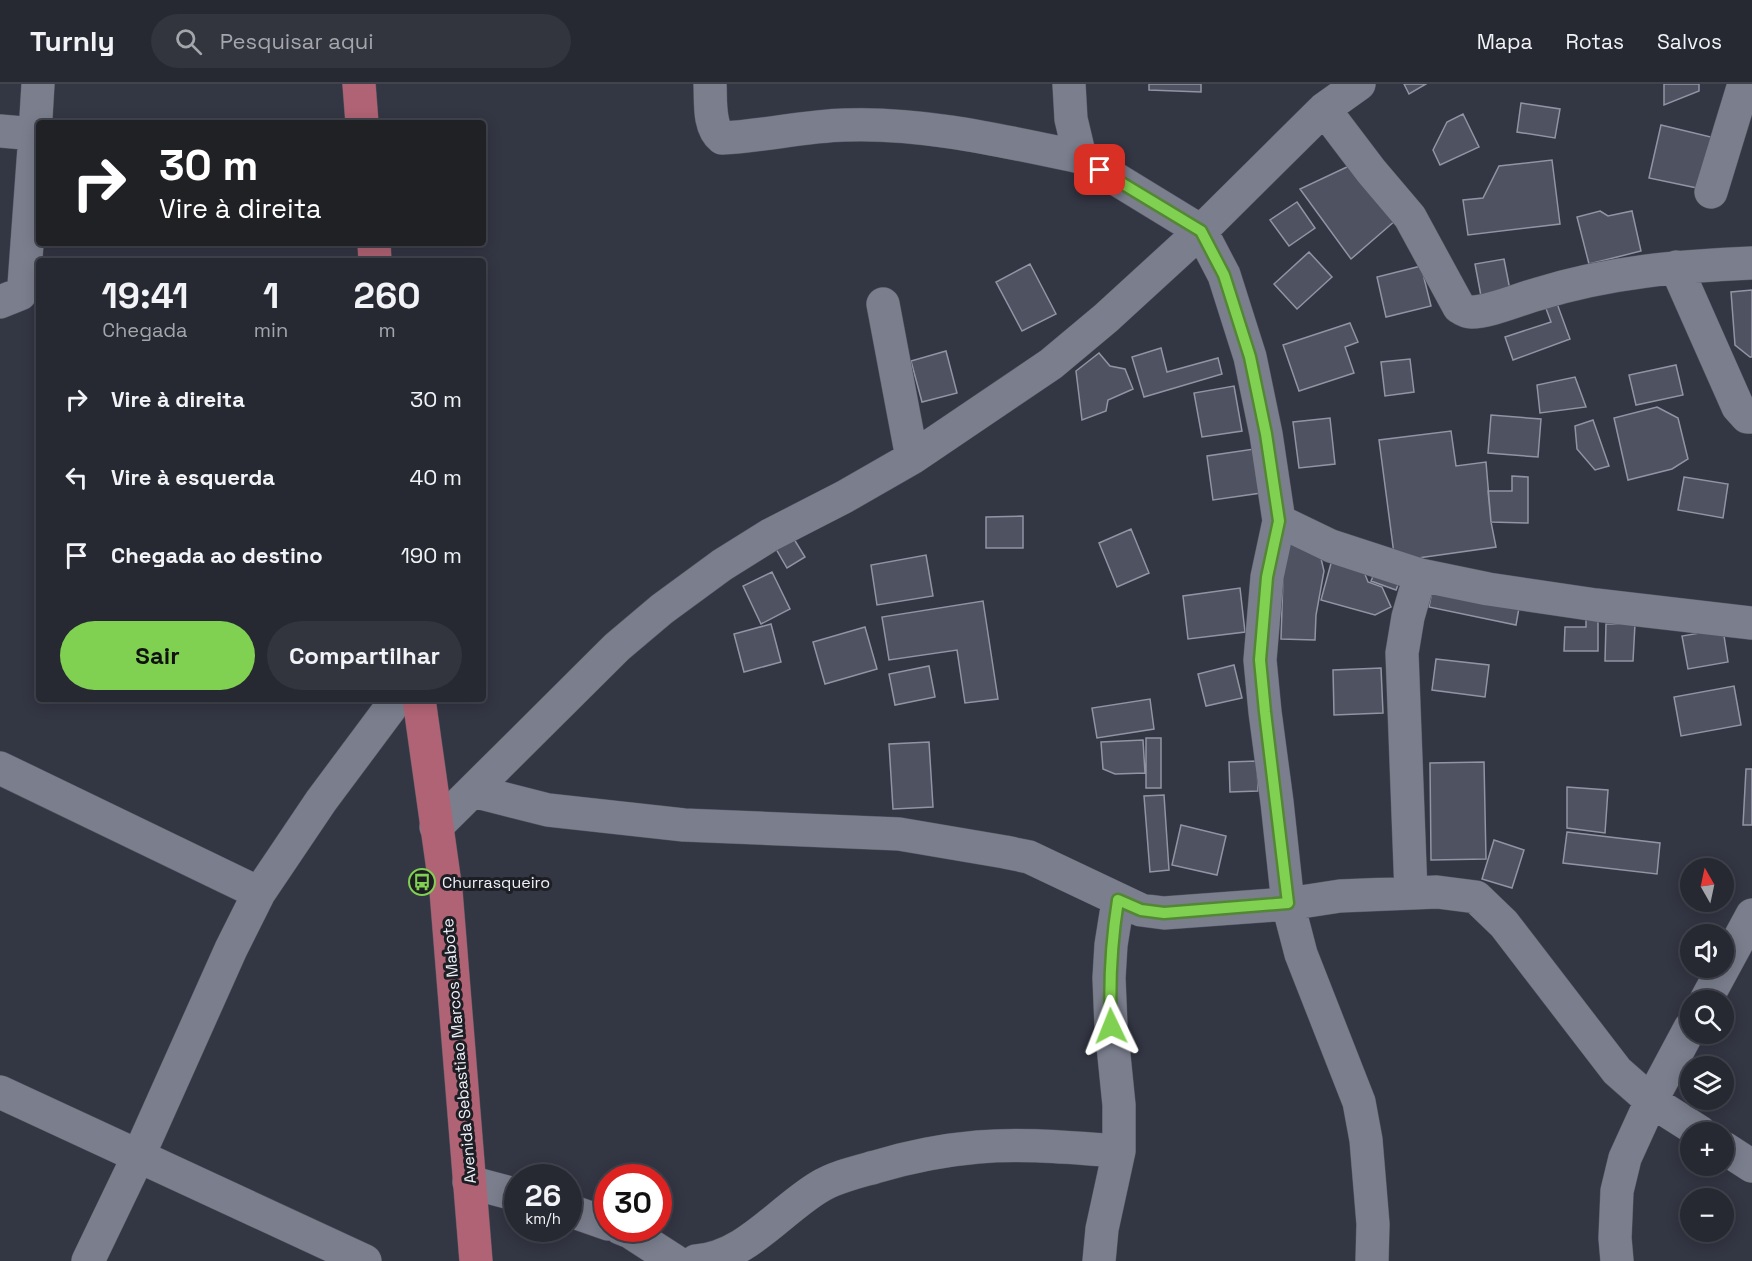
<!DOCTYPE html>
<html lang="pt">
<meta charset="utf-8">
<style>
:root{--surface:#262832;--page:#32343e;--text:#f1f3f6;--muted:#a4a6ac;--line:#42444d;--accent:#80d051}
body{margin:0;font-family:"Space Grotesk",sans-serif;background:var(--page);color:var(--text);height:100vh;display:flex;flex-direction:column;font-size:22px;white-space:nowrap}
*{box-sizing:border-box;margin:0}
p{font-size:20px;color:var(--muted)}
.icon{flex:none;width:33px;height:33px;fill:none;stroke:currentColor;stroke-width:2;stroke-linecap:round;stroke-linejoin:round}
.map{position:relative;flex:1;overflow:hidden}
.panel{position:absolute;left:36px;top:174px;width:450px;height:444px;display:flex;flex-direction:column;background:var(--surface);border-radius:6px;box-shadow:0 3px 15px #0003,0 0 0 2px var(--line)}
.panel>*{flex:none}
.top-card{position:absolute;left:36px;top:36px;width:450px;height:126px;border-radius:6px;box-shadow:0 3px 15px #0003,0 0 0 2px var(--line);background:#202124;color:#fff;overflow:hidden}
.needle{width:39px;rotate:351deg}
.controls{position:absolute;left:1680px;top:774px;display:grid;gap:12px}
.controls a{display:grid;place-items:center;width:54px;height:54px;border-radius:50%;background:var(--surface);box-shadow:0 3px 15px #0003,0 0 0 2px var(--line);font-size:30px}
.speed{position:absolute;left:504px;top:1080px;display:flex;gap:12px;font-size:30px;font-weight:700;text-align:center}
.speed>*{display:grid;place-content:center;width:78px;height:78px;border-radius:50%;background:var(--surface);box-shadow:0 3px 15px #0003,0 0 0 2px var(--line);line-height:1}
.speed small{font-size:15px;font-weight:400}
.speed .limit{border:9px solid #d22;background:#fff;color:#111}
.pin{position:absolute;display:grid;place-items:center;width:51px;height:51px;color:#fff;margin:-26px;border-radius:12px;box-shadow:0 3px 9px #0006}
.me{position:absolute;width:66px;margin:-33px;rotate:358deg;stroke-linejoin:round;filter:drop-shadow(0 0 4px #0008)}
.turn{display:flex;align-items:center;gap:21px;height:126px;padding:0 24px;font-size:27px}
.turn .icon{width:78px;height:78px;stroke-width:2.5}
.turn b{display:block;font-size:42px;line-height:51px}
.eta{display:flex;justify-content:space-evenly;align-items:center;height:102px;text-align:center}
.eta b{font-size:36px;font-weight:600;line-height:42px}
.primary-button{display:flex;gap:12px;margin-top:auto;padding:12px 24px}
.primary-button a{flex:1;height:69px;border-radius:36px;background:var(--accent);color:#111;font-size:24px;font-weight:600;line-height:69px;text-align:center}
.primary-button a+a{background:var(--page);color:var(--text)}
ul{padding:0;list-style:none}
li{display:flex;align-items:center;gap:18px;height:78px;padding:0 24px}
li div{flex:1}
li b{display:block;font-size:22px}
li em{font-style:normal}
header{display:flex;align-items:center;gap:36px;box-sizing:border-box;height:84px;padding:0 30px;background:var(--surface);border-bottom:2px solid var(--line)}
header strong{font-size:28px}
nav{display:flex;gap:33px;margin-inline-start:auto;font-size:21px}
.search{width:420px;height:54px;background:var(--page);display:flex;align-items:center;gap:15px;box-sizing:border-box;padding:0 21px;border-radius:33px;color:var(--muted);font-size:22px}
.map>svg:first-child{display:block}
</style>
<header>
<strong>Turnly</strong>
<div class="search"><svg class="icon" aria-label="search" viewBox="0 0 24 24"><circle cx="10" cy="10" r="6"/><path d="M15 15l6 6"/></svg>Pesquisar aqui</div>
<nav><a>Mapa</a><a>Rotas</a><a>Salvos</a></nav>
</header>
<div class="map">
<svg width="1752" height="1177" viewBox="0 0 1752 1177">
<rect width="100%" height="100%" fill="#333643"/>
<!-- building -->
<path fill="#4f5261" stroke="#9194a4" stroke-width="1.5" d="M1149,0H1201V8L1149,6Z
M1404,0H1426L1409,10Z
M1664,0H1699V7L1664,21Z
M1521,19L1560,25L1555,54L1517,48Z
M1463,30L1479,63L1440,81L1433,66L1447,38Z
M1661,41L1715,54L1702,105L1649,94Z
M1552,76L1560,140L1468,151L1463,116L1483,114L1499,82Z
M1349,82L1396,136L1351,175L1300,105Z
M1297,118L1315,144L1289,162L1270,136Z
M1600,127L1608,132L1632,127L1641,167L1589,180L1577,133Z
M1309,168L1332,193L1297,225L1274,200Z
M1504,175L1510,206L1481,212L1475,180Z
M1030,180L1056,230L1022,247L996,198Z
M1421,182L1431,222L1386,233L1377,193Z
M1752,206V273H1750L1735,261L1731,208Z
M1555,214L1570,255L1513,276L1505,253L1551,238L1544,219Z
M1350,239L1358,258L1345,263L1354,289L1299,307L1283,261Z
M1161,264L1167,288L1218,274L1222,290L1144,313L1132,273Z
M946,267L957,309L922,318L911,277Z
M1099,269L1110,282L1125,285L1133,305L1108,316L1106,327L1082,336L1076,287Z
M1410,275L1414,308L1385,312L1381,278Z
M1676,281L1683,311L1636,321L1629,291Z
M1575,293L1586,323L1540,329L1537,301Z
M1234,302L1242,347L1202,353L1194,309Z
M1657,323L1678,334L1688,375L1672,385L1628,396L1614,334Z
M1491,331L1541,335L1538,373L1488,369Z
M1330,334L1335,380L1299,384L1293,338Z
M1593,336L1609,382L1595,386L1577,365L1575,342Z
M1451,347L1456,382L1486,378L1491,438L1496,463L1411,475L1394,470L1379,356Z
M1254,365L1261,409L1213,416L1207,372Z
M1512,392L1528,393V439L1491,438L1488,407H1512Z
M1684,393L1728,400L1723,434L1678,426Z
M1023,432V464H986V433Z
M1131,445L1149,489L1117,503L1099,459Z
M789,447L805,473L787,484L772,458Z
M1288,451L1318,462L1324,487L1316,531L1315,556L1281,555L1284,462Z
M926,471L933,512L877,521L871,481Z
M1333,472L1361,480L1368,498L1382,503L1391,523L1375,531L1321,516Z
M1377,483L1401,493L1396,506L1371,497Z
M772,488L790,525L761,540L743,502Z
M1240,504L1245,548L1188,555L1183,512Z
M1432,507L1519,524L1516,541L1429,523Z
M983,517L998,615L965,619L957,566L889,576L882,533Z
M1586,532H1598V567H1564L1565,543H1586Z
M771,540L781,578L744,588L734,550Z
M1606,540H1635L1633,577H1605Z
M865,543L877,585L825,600L813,558Z
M1723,545L1728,578L1688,585L1682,552Z
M1436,575L1489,581L1485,613L1432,606Z
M1234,581L1242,614L1206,622L1198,590Z
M929,582L935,613L895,621L889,590Z
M1381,584L1383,629L1334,631L1333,586Z
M1734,602L1741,641L1681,652L1674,613Z
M1150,615L1154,645L1097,654L1092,624Z
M1146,654H1161V704H1146Z
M1143,656L1145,689L1115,690L1103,685L1101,658Z
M929,658L933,723L893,725L889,660Z
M1257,677L1258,707L1230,708L1229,678Z
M1484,678L1486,775L1431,776L1430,679Z
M1746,685H1752V741H1743Z
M1567,703L1608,706L1605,749L1567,744Z
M1164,711L1169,786L1150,788L1144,712Z
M1181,741L1226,752L1217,791L1172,781Z
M1567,748L1660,759L1657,790L1563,779Z
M1494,756L1524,766L1512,804L1482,795Z"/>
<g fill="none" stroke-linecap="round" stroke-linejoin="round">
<defs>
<path id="minor" d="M710,0C711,17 708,43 722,54C764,52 804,42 845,41C923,38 1003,57 1080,73
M1069,0L1071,35L1080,73L1201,147L1224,191L1250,273L1266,350L1279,437L1267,493L1260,576L1265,628L1277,718L1288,820L1301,870L1359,1018L1366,1056L1373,1140L1372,1177
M1324,25L1371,87L1410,133L1459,223C1462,225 1467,228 1471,228C1487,229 1522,214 1538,210C1608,188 1680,182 1752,179
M0,47L35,50L38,0
M1711,108L1744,0
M1676,183L1738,323L1747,333H1752
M0,218L20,210L24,201L35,50
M883,220L912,374
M1279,437L1331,462L1420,491L1488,505L1596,521L1752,539
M0,684L259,809
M473,707L548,726L684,741L899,750L1005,768L1029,773L1141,826L1164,829L1288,820L1340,812L1437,808L1476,813L1504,840L1617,987L1651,1017L1700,1048
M436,743L617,563L662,525L722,481L770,451L844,413L912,374L1051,280L1106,234L1201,147L1324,25L1359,0
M1411,809L1402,569L1408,533L1420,491
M1706,916L1752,831
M0,1008L365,1177
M1724,1064L1752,1082
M469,1098L518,1111
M568,1126L608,1140
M620,1144L630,1148L675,1177
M88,1177L138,1073L231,865L259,809L321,717L397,615
M696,1177C746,1173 779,1127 819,1103C835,1093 857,1088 875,1083C908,1073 943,1066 978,1063C1025,1059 1072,1064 1119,1067
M1099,1177L1102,1145L1119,1067V1021L1111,942L1109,894L1111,861L1118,817
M1617,1177L1615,1154L1617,1107L1625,1074L1651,1017L1690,944"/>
<path id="major" d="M359,0L362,39
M374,159L375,177
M419,615L446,807L476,1177"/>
</defs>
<!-- minor casing -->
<use href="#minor" stroke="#525460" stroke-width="34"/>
<!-- major casing -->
<use href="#major" stroke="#525460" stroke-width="34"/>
<!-- minor -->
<use href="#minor" stroke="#7b7e8d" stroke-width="33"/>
<!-- major -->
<use href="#major" stroke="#b06374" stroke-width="33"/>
</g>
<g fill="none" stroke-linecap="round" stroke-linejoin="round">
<defs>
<path id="route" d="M1100,86L1201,147L1224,191L1250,273L1266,350L1279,437L1267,493L1260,576L1265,628L1288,819L1164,829L1141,826L1118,816C1111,860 1109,898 1111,942"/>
</defs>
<!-- route casing -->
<use href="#route" stroke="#538735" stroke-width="15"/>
<!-- route -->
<use href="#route" stroke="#80d051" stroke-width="10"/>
</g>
<!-- icons -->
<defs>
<symbol id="bus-ring" viewBox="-11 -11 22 22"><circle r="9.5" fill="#1d1e24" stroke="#80d051" stroke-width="1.5"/><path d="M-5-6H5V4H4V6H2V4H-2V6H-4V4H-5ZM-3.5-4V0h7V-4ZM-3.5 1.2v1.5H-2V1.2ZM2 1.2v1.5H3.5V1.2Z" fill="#80d051"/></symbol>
</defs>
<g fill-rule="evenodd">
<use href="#bus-ring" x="407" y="783" width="30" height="30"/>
</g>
<g text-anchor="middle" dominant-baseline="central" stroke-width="6" stroke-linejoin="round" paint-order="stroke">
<!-- poi labels -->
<g font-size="16" fill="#eff1fa" stroke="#1d1e24" text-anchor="start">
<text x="442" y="798">Churrasqueiro</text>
</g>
<!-- street labels -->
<g font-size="16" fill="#eff1fa" stroke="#1d1e24">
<text transform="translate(459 967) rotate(-95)">Avenida Sebastiao Marcos Mabote</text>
</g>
</g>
</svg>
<div class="controls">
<a><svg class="needle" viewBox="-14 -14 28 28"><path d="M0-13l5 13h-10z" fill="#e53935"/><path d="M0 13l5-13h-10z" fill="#a4a6ac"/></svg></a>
<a><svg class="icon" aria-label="sound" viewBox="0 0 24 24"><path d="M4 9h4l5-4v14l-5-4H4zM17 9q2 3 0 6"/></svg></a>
<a><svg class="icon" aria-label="search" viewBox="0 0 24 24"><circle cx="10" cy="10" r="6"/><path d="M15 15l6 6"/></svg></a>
<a><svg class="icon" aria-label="layers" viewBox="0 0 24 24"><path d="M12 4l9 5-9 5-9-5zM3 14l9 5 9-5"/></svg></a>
<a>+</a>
<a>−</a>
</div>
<div class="speed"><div>26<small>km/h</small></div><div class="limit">30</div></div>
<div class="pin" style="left:1100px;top:86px;background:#d93025"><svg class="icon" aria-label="arrive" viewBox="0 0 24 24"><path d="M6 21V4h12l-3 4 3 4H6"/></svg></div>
<svg class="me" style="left:1111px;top:942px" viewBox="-20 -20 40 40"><path d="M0-17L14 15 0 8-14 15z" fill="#80d051" stroke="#fff" stroke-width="4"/></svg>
<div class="top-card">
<div class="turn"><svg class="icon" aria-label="right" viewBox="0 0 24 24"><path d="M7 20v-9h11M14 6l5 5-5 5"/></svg><div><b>30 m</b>Vire à direita</div></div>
</div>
<section class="panel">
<div class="eta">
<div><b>19:41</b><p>Chegada</p></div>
<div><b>1</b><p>min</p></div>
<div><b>260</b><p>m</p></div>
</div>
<ul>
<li><svg class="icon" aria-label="right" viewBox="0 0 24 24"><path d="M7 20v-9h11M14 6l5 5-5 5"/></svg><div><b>Vire à direita</b></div><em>30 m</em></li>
<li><svg class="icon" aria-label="left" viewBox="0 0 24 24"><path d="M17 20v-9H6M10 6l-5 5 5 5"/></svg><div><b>Vire à esquerda</b></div><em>40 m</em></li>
<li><svg class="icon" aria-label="arrive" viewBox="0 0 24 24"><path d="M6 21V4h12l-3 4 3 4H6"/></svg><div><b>Chegada ao destino</b></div><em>190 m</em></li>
</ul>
<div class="primary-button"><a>Sair</a><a>Compartilhar</a></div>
</section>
</div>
